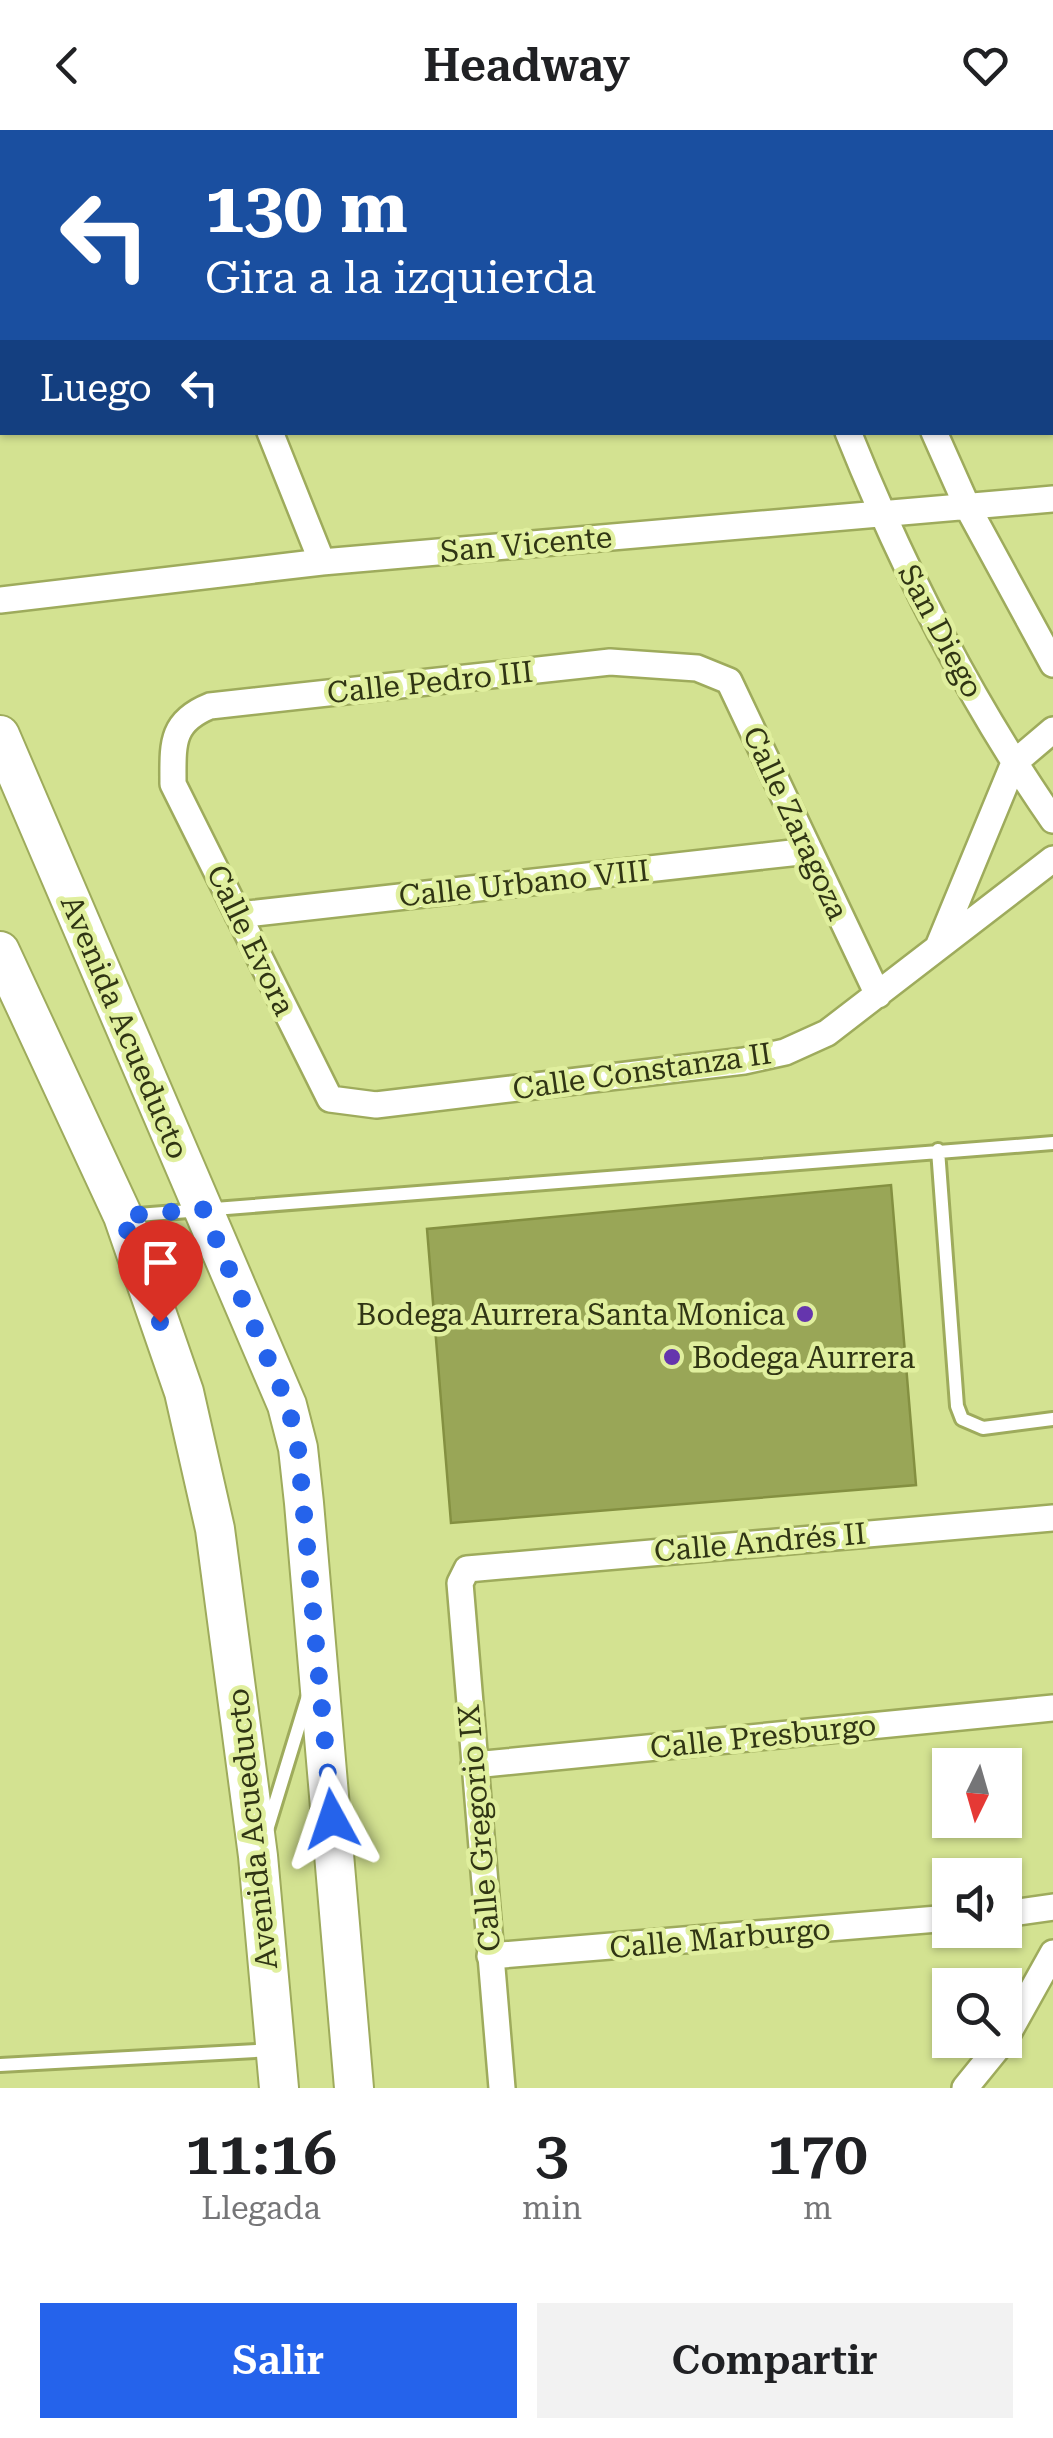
<!DOCTYPE html>
<html lang="es">
<meta charset="utf-8">
<style>
:root{--surface:#fff;--page:#f2f2f2;--text:#202124;--muted:#757577;--accent:#2563eb}
body{margin:0;font-family:"Roboto Serif",serif;background:var(--page);color:var(--text);height:100vh;display:flex;flex-direction:column;font-size:38px;white-space:nowrap}
*{box-sizing:border-box;margin:0}
p{font-size:32px;color:var(--muted)}
.icon{flex:none;width:55px;height:55px;fill:none;stroke:currentColor;stroke-width:2;stroke-linecap:round;stroke-linejoin:round}
.map{position:relative;height:1958px;overflow:hidden}
.panel{display:flex;flex-direction:column;background:var(--surface);flex:1}
.panel>*{flex:none}
.banner{position:absolute;left:0px;top:0px;width:1055px;height:305px;box-shadow:0 2px 8px #0004;background:#1a4fa0;color:#fff;overflow:hidden}
.needle{width:65px;rotate:185deg}
.buttons{position:absolute;left:932px;top:1618px;display:grid;gap:20px}
.buttons a{display:grid;place-items:center;width:90px;height:90px;border-radius:0px;background:var(--surface);box-shadow:0 2px 8px #0004;font-size:50px}
.pin{position:absolute;display:grid;place-items:center;width:85px;height:85px;color:#fff;margin:-102px -42px;border-radius:50% 50% 50% 0;rotate:-45deg;box-shadow:0 0 10px #0007}
.pin .icon{rotate:45deg}
.me{position:absolute;width:110px;margin:-55px;rotate:355deg;stroke-linejoin:round;filter:drop-shadow(0 0 8px #0008)}
.turn{display:flex;align-items:center;gap:35px;height:210px;padding:0 40px;font-size:45px}
.turn .icon{width:130px;height:130px;stroke-width:2.5}
.turn b{display:block;font-size:70px;line-height:85px}
.then{display:flex;align-items:center;height:95px;padding:0 40px;background:#0003;gap:20px;font-size:38px}
.eta{display:flex;justify-content:space-evenly;align-items:center;height:170px;text-align:center}
.eta b{font-size:60px;font-weight:600;line-height:70px}
.button{display:flex;gap:20px;margin-top:auto;padding:20px 40px}
.button a{flex:1;height:115px;border-radius:0px;background:var(--accent);color:#fff;font-size:40px;font-weight:600;line-height:115px;text-align:center}
.button a+a{background:var(--page);color:var(--text)}
header{display:flex;justify-content:space-between;align-items:center;height:130px;padding:0 40px;background:var(--surface);font-size:45px;font-weight:600}
.map>svg:first-child{display:block}
</style>
<header><svg class="icon" aria-label="back" viewBox="0 0 24 24"><path d="M15 5l-7 7 7 7"/></svg>Headway<svg class="icon" aria-label="heart" viewBox="0 0 24 24"><path d="M12 20l-8-8c-3-5 5-10 8-4 3-6 11-1 8 4z"/></svg></header>
<div class="map">
<svg width="1053" height="1958" viewBox="0 0 1053 1958">
<rect width="100%" height="100%" fill="#d3e291"/>
<!-- building -->
<path fill="#99a657" stroke="#849041" stroke-width="2.5" d="M891,1055L916,1355L451,1393L427,1099Z"/>
<g fill="none" stroke-linecap="round" stroke-linejoin="round">
<defs>
<path id="lane" d="M938,1020L957,1276L962,1289L983,1298L1053,1289
M125,1086L1053,1013
M267,1700L308,1566
M0,1935L273,1920"/>
<path id="street" d="M142,0L143,2
M743,0L744,2
M831,0V2
M643,2L665,0
M0,72H2
M1052,175H1053
M0,267H2
M270,302L322,432
M848,302C903,439 969,569 1053,690
M934,302L967,376L1053,534
M0,470L322,432L1053,369
M238,785L809,721
M938,817L1014,633L1053,600
M878,865L729,551L697,538L610,532L210,576C170,592 173,615 173,654L330,969L376,975L744,931L785,922L827,903L1053,729
M474,1635L1053,1578
M1005,1784L1053,1777
M490,1826L950,1788
M1005,1909L1053,1823
M502,1958L460,1453L467,1439L1053,1388
M965,1958L1004,1910"/>
<path id="secondary" d="M0,605L287,1275L298,1318L304,1373L354,1958
M0,821L123,1086L184,1262L215,1399L258,1726L279,1958"/>
</defs>
<!-- lane casing -->
<use href="#lane" stroke="#9eab5c" stroke-width="18"/>
<!-- street casing -->
<use href="#street" stroke="#9eab5c" stroke-width="30"/>
<!-- secondary casing -->
<use href="#secondary" stroke="#9eab5c" stroke-width="42"/>
<!-- lane -->
<use href="#lane" stroke="#fff" stroke-width="12"/>
<!-- street -->
<use href="#street" stroke="#fff" stroke-width="25"/>
<!-- secondary -->
<use href="#secondary" stroke="#fff" stroke-width="38"/>
</g>
<g fill="none" stroke-linecap="round" stroke-linejoin="round">
<!-- route -->
<path stroke="#2563eb" stroke-width="18" stroke-dasharray="0 32.4" d="M160,1192L122,1086L203,1079L288,1275L298,1318L332,1689"/>
</g>
<!-- markers -->
<g fill="#6535ad" stroke="#e0ef9e" stroke-width="4">
<circle cx="805" cy="1184" r="10"/>
<circle cx="672" cy="1227" r="10"/>
</g>
<g text-anchor="middle" dominant-baseline="central" stroke-width="9" stroke-linejoin="round" paint-order="stroke">
<!-- street labels -->
<g font-size="30" fill="#303514" stroke="#e0ef9e">
<text transform="translate(526 414) rotate(-5)">San Vicente</text>
<text transform="translate(941 501) rotate(62)">San Diego</text>
<text transform="translate(430 552) rotate(-6)">Calle Pedro III</text>
<text transform="translate(796 693) rotate(65)">Calle Zaragoza</text>
<text transform="translate(524 753) rotate(-6)">Calle Urbano VIII</text>
<text transform="translate(251 810) rotate(64)">Calle Evora</text>
<text transform="translate(125 897) rotate(67)">Avenida Acueducto</text>
<text transform="translate(642 941) rotate(-8)">Calle Constanza II</text>
<text transform="translate(760 1412) rotate(-5)">Calle Andrés II</text>
<text transform="translate(763 1606) rotate(-6)">Calle Presburgo</text>
<text transform="translate(479 1698) rotate(-95)">Calle Gregorio IX</text>
<text transform="translate(252 1699) rotate(-96)">Avenida Acueducto</text>
<text transform="translate(720 1808) rotate(-5)">Calle Marburgo</text>
</g>
<!-- poi labels -->
<g font-size="30" fill="#303514" stroke="#e0ef9e" text-anchor="end">
<text x="785" y="1184">Bodega Aurrera Santa Monica</text>
<text x="692" y="1227" text-anchor="start">Bodega Aurrera</text>
</g>
</g>
</svg>
<div class="buttons">
<a><svg class="needle" viewBox="-14 -14 28 28"><path d="M0-13l5 13h-10z" fill="#e53935"/><path d="M0 13l5-13h-10z" fill="#757577"/></svg></a>
<a><svg class="icon" aria-label="sound" viewBox="0 0 24 24"><path d="M4 9h4l5-4v14l-5-4H4zM17 9q2 3 0 6"/></svg></a>
<a><svg class="icon" aria-label="search" viewBox="0 0 24 24"><circle cx="10" cy="10" r="6"/><path d="M15 15l6 6"/></svg></a>
</div>
<div class="pin" style="left:160px;top:1192px;background:#d93025"><svg class="icon" aria-label="arrive" viewBox="0 0 24 24"><path d="M6 21V4h12l-3 4 3 4H6"/></svg></div>
<svg class="me" style="left:332px;top:1689px" viewBox="-20 -20 40 40"><path d="M0-17L14 15 0 8-14 15z" fill="#2563eb" stroke="#fff" stroke-width="4"/></svg>
<div class="banner">
<div class="turn"><svg class="icon" aria-label="left" viewBox="0 0 24 24"><path d="M17 20v-9H6M10 6l-5 5 5 5"/></svg><div><b>130 m</b>Gira a la izquierda</div></div>
<div class="then">Luego<svg class="icon" aria-label="left" viewBox="0 0 24 24"><path d="M17 20v-9H6M10 6l-5 5 5 5"/></svg></div>
</div>
</div>
<section class="panel">
<div class="eta">
<div><b>11:16</b><p>Llegada</p></div>
<div><b>3</b><p>min</p></div>
<div><b>170</b><p>m</p></div>
</div>
<div class="button"><a>Salir</a><a>Compartir</a></div>
</section>
